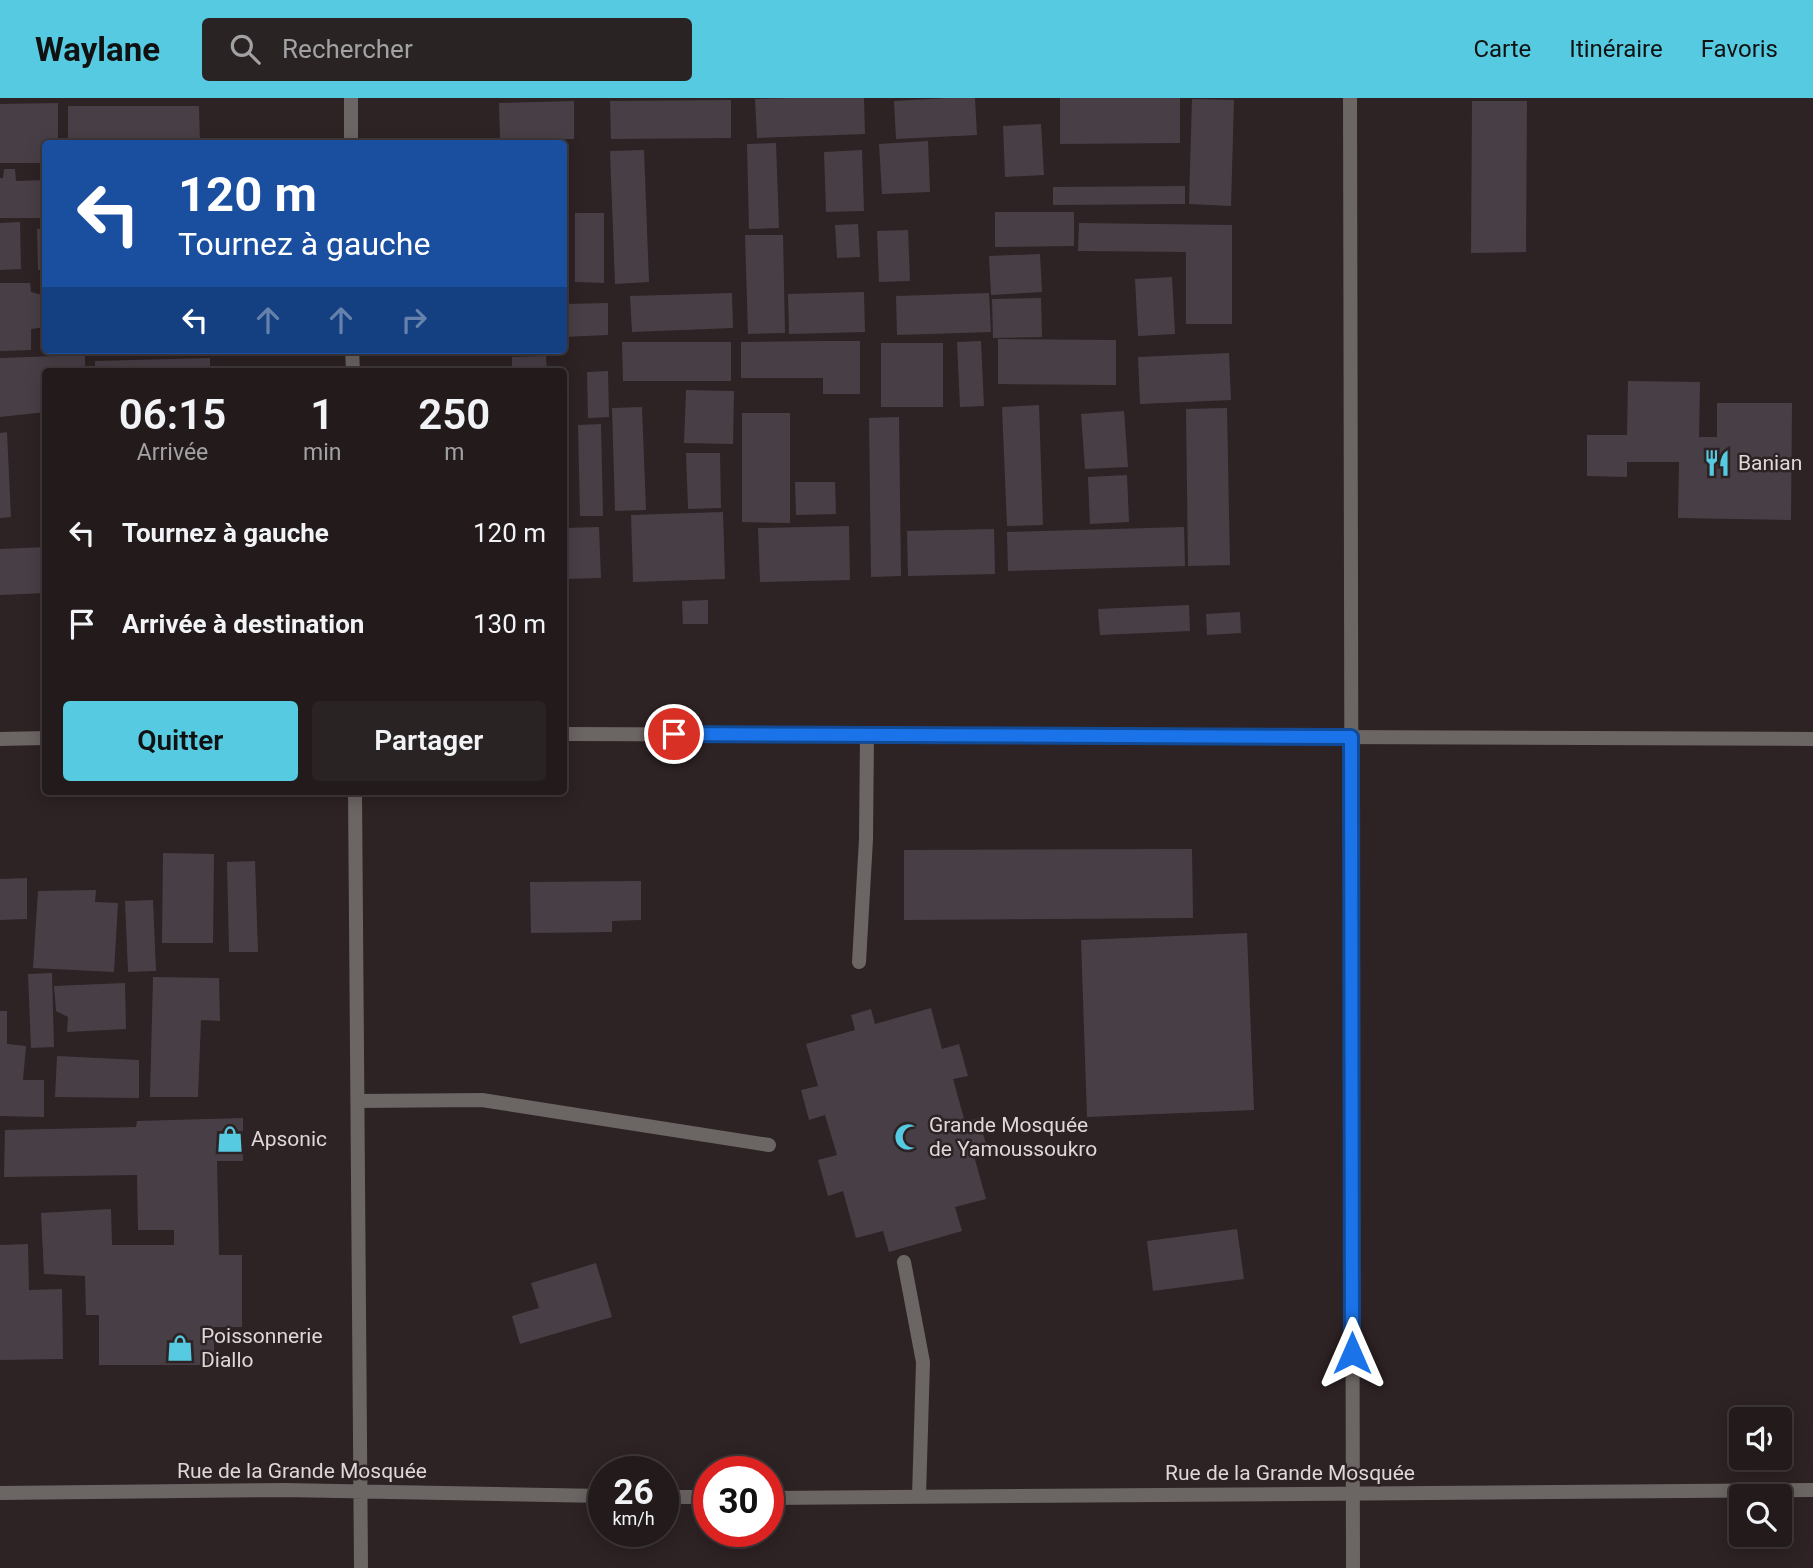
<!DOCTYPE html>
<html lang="fr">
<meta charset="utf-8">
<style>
:root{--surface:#221a1b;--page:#2a2324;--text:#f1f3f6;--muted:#a2a1a3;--line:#3f383a;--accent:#55cae0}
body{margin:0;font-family:Roboto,sans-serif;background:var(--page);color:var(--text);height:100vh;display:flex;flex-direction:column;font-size:26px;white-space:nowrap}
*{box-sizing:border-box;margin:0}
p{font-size:23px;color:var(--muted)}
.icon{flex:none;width:38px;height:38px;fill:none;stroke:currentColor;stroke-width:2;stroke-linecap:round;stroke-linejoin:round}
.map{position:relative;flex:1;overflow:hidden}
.panel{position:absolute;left:42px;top:270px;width:525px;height:427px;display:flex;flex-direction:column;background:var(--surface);border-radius:7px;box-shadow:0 4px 18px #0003,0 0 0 2px var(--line)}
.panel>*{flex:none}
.banner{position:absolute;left:42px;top:42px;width:525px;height:214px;border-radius:7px;box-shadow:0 4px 18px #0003,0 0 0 2px var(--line);background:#1a4fa0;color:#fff;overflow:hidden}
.tools{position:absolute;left:1729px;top:1309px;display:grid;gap:14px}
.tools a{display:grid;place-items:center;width:63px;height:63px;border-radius:7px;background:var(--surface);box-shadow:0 4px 18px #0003,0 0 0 2px var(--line);font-size:35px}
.speed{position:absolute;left:588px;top:1358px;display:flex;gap:14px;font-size:35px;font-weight:700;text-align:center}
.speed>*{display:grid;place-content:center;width:91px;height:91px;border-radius:50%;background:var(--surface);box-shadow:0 4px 18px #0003,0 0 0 2px var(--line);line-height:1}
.speed small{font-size:18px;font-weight:400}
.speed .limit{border:10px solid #d22;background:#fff;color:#111}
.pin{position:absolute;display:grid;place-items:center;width:60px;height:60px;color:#fff;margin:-30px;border:4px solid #fff;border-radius:50%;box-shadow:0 2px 7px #0007}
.me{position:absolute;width:77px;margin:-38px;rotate:0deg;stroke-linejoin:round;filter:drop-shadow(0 0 5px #0008)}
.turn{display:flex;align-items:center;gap:24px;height:147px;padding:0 21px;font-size:32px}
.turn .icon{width:91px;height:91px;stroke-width:2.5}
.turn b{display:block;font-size:49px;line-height:60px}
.lanes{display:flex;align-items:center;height:66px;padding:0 21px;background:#0003;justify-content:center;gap:35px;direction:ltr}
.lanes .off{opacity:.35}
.eta{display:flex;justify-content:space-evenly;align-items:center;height:119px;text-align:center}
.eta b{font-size:42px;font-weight:600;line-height:49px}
.primary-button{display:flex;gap:14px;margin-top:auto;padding:14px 21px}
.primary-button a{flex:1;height:80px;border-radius:7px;background:var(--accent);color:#111;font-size:28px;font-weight:600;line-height:80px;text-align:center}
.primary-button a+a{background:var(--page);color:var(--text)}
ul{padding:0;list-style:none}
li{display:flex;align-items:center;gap:21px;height:91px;padding:0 21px}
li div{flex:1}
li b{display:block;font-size:26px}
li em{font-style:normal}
header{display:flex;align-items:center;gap:42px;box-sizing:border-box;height:98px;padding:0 35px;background:var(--accent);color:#111}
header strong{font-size:33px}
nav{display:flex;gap:38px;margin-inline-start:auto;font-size:24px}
.search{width:490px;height:63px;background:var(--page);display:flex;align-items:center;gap:18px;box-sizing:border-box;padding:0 24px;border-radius:7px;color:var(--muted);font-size:26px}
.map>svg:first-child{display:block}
</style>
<header>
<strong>Waylane</strong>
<div class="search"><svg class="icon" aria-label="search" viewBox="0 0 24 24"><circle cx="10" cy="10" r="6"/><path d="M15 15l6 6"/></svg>Rechercher</div>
<nav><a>Carte</a><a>Itinéraire</a><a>Favoris</a></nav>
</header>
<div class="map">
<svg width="1813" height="1470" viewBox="0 0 1813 1470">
<rect width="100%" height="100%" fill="#2d2224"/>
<!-- building -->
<path fill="#483f46" d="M791,0H864L865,36L757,40L755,1Z
M948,0H975L977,37L896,41L894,3Z
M1060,0H1180V45L1060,46Z
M1192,1L1234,2L1231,108L1189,106Z
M731,2V40L611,41L610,3Z
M574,3V41L500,42L499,5Z
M1472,3H1527L1526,154L1471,155Z
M58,5V46H46V65H0V6Z
M68,8H199L200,46H68Z
M1041,26L1044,77L1005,79L1003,28Z
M928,43L930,94L882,96L879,46Z
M776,45L779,130L749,131L747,46Z
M644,52L649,184L615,186L610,53Z
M862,52L864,113L826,114L824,54Z
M4,71H15L16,83L46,82V120H0V80H3Z
M1185,88V106L1053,107V89Z
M995,114H1074V148L995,149Z
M575,115H604V185L575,184Z
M20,124L21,171L0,172V125Z
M1079,125L1232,127V226H1186V154L1078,153Z
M858,126L860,159L837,160L835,127Z
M37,131H46V172H38Z
M908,132L910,183L879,184L877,133Z
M745,137H783L785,235L748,236Z
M1040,156L1042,194L991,197L989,158Z
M1172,179L1175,236L1138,238L1135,181Z
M0,185H30L31,194L46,198V229L31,231V252L0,253Z
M864,194L865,234L789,236L788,196Z
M732,195L733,230L632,234L630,198Z
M989,195L991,234L897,237L896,198Z
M1041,200L1042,239L993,240L992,201Z
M608,205V237L564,239V206Z
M998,241L1116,242V287L998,286Z
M823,243H860V296H823V280H741V244Z
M981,243L984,308L960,309L957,244Z
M622,244H731V283H623Z
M881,245H943V309H881Z
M152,252H211V256H152Z
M1229,255L1231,302L1140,306L1138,259Z
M85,257V273H46V314L0,319V260Z
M546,258L547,273H512V259Z
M210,260V273H95V263Z
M608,273L609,319L588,320L587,274Z
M1628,283L1700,284L1699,339H1717V305H1792L1791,422L1678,420L1679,364H1627V379L1587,378V337H1627Z
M686,292L734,293L733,346L684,345Z
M1039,307L1043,427L1007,428L1002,309Z
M642,309L646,412L615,413L612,310Z
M1227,310L1230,467L1188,468L1186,311Z
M1124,313L1128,369L1085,371L1081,316Z
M742,315H790V425L742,424Z
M899,319L901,478L871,479L869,320Z
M601,326L603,418H580L578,327Z
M7,334L11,419L0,420V335Z
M686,355H720L721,410L688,411Z
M1127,377L1129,424L1090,426L1088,379Z
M795,384H835L836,416L796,417Z
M723,414L725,481L633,484L631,417Z
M849,428L850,482L760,484L758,430Z
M599,429L601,480L564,481V430Z
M1184,429L1185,468L1008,473L1007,434Z
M994,431L995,476L908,478L907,433Z
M46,449V495L0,497V451Z
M708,502V526H683L682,503Z
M1189,507L1190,533L1100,537L1098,511Z
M1240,514L1241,535L1207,537L1206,516Z
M1192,751L1193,820L904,822V752Z
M163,755L214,756L213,845H162Z
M255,763L258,854H229L227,764Z
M27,780V821L0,822V781Z
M641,783V822L612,823V834L531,835L530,784Z
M96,792L95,804L118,805L114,874L33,870L38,793Z
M153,802L156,873L128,874L125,803Z
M1247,835L1254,1012L1087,1019L1081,842Z
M52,875L54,949L31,950L28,876Z
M153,879L219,880L220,923L201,922L198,999H150Z
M125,885L126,931L67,934L68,919L56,913L54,888Z
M931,910L942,951L959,946L968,978L953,981L965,1024L979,1020L988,1054L974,1058L986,1101L955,1109L962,1133L889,1154L883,1133L856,1140L843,1093L828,1098L818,1062L837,1057L825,1017L809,1022L801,992L818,988L806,946L855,932L851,917L871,911L875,926Z
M0,913H7V946L26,948L23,982H44V1019L0,1018Z
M57,958L139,962V1000L55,999Z
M243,1020V1063H217L219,1157H242V1229H214V1267H99V1217H86L85,1178L44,1176L41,1115L111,1111L112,1147H174V1132H138L137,1077L4,1079L5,1032L136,1029L137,1023Z
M1237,1131L1244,1181L1153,1193L1147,1143Z
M28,1146L29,1192L62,1191L63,1261L0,1262V1147Z
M596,1165L612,1219L520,1246L512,1218L539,1210L531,1185Z"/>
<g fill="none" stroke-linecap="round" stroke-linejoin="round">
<!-- service -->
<path stroke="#6b6563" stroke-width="14" d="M859,864L866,741L867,637
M358,1003L482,1002L769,1047
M904,1164L923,1264L919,1398"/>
<!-- minor -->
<path stroke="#6b6563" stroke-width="14" d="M1350,0L1353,1470
M564,636L1813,641
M0,641L46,640"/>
<!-- tertiary -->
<path stroke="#6b6563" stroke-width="14" d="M351,0V46
M352,252L353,273
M355,693L361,1470
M0,1395L284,1392L604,1398
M663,1399H709
M768,1400L1813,1392"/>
</g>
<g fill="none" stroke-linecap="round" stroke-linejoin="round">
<defs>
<path id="route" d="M674,636L1351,639L1352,1255"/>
</defs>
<!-- route casing -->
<use href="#route" stroke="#114b97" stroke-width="18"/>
<!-- route -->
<use href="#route" stroke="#1a73e8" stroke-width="12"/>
</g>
<!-- icons -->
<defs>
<symbol id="restaurant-bare" viewBox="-9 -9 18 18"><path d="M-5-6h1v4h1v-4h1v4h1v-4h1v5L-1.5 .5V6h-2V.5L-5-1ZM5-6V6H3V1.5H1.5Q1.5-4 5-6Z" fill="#55cae0" stroke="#2d2224" stroke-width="2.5" paint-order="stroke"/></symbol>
<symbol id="mosque-bare" viewBox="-9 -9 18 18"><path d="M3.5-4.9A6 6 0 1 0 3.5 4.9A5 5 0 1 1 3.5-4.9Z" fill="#55cae0" stroke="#2d2224" stroke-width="2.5" paint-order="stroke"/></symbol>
<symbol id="shop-bare" viewBox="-9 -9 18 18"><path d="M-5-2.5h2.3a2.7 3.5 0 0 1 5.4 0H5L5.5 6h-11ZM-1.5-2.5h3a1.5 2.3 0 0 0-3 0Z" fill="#55cae0" stroke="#2d2224" stroke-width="2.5" paint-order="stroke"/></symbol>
</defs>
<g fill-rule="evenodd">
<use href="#restaurant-bare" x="1698" y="346" width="38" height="38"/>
<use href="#mosque-bare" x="889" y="1020" width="38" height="38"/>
<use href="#shop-bare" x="211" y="1022" width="38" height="38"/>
<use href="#shop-bare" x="161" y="1231" width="38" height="38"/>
</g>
<g text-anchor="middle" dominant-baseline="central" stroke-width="5" stroke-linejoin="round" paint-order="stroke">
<!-- poi labels -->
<g font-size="21" fill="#dfd8d9" stroke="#2d2224" text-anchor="start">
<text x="1738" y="365">Banian</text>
<text x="929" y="1027">Grande Mosquée<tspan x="929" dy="24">de Yamoussoukro</tspan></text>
<text x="251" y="1041">Apsonic</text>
<text x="201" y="1238">Poissonnerie<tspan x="201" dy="24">Diallo</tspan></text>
</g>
<!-- street labels -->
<g font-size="21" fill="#dfd8d9" stroke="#2d2224">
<text x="302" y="1373">Rue de la Grande Mosquée</text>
<text x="1290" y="1375">Rue de la Grande Mosquée</text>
</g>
</g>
</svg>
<div class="tools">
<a><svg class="icon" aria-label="sound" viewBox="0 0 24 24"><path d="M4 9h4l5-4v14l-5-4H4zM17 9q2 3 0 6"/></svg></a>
<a><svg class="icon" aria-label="search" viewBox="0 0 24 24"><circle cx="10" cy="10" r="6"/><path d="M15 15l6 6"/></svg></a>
</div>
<div class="speed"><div>26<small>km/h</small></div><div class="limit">30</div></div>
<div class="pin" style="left:674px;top:636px;background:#d93025"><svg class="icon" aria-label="arrive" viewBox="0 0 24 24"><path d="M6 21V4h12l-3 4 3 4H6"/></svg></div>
<svg class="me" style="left:1352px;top:1255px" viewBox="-20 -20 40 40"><path d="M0-17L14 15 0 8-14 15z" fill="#1a73e8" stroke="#fff" stroke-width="4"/></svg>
<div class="banner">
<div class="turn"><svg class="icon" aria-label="left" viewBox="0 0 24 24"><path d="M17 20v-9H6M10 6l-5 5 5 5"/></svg><div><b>120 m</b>Tournez à gauche</div></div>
<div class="lanes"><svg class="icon" aria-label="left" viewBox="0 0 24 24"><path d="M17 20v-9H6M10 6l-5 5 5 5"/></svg><svg class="icon off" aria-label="ahead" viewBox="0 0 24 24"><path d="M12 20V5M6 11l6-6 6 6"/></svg><svg class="icon off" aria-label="ahead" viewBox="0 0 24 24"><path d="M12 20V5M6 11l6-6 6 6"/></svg><svg class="icon off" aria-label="right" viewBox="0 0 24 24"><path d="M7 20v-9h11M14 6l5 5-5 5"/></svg></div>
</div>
<section class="panel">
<div class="eta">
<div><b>06:15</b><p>Arrivée</p></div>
<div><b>1</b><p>min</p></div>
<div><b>250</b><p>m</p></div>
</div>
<ul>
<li><svg class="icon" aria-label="left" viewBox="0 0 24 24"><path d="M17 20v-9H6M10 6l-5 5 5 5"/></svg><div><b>Tournez à gauche</b></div><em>120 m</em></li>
<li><svg class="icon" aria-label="arrive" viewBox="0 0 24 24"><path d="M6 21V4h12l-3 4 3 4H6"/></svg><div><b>Arrivée à destination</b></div><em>130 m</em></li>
</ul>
<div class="primary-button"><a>Quitter</a><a>Partager</a></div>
</section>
</div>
